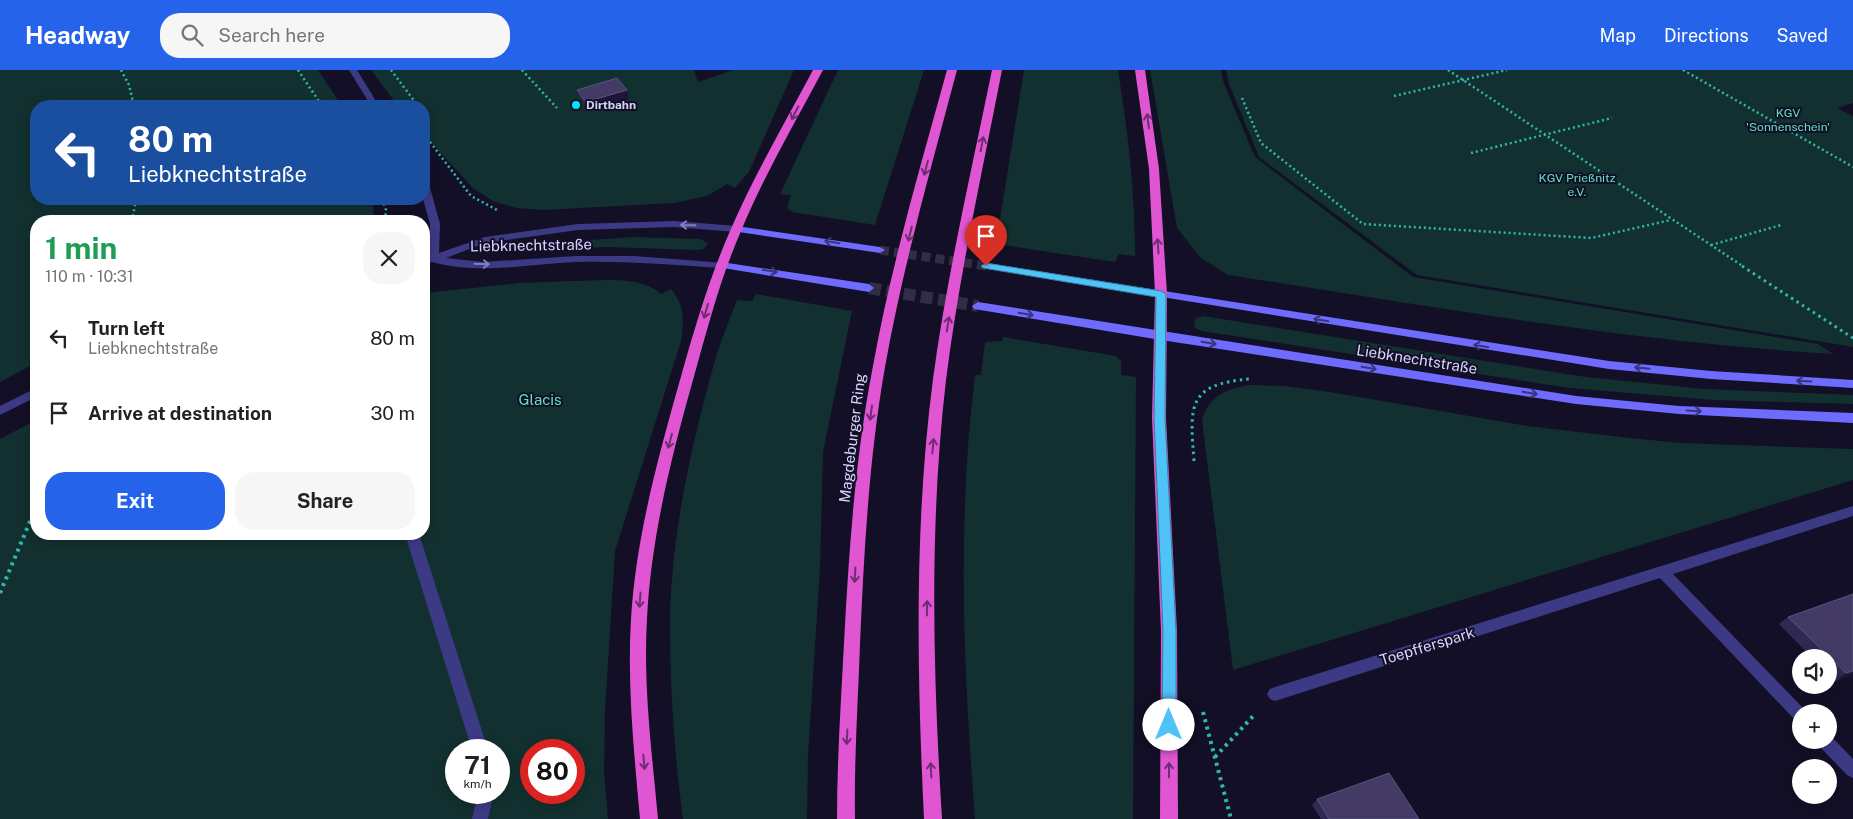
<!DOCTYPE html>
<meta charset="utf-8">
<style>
:root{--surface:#fff;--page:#f6f6f6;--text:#222;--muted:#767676;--accent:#2563eb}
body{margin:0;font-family:"Public Sans",sans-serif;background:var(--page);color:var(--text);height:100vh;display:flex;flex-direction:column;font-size:19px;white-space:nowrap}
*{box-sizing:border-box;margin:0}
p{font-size:16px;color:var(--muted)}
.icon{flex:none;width:28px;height:28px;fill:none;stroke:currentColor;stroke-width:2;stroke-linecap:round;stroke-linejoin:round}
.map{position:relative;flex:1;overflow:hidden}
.side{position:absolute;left:30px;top:145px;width:400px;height:325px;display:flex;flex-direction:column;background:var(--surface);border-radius:20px;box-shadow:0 2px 8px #0003}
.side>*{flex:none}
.hud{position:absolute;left:30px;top:30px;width:400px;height:105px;border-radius:20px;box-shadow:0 2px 8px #0003;background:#1a4fa0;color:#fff;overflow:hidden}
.buttons{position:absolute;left:1792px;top:579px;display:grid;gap:10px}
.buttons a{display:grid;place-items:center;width:45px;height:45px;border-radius:50%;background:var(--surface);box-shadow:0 2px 8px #0003;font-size:25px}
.speed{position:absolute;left:445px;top:669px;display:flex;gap:10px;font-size:25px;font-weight:700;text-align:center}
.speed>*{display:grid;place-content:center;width:65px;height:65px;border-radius:50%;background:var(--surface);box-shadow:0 2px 8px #0003;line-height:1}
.speed small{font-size:12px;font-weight:400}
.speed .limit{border:8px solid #d22;background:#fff;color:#111}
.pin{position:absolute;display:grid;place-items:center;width:42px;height:42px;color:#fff;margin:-51px -21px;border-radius:50% 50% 50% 0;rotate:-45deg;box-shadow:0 0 5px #0007}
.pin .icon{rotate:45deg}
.me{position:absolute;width:55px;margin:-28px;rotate:0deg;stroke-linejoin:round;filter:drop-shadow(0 0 4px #0008)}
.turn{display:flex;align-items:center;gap:18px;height:105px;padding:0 15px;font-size:22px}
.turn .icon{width:65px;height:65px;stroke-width:2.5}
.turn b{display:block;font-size:35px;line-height:42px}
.round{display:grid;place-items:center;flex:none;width:52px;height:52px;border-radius:20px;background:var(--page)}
.overview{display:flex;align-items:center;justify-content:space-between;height:85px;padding:0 15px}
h1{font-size:30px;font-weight:700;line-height:38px;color:#1e9e55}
.primary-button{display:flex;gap:10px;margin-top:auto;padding:10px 15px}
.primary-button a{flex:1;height:58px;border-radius:20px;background:var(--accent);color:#fff;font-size:20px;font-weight:700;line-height:58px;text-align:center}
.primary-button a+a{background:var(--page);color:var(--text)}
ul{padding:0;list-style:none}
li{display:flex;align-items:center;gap:15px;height:75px;padding:0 15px}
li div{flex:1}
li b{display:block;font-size:19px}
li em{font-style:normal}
header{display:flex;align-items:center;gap:30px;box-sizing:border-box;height:70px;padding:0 25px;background:var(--accent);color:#fff}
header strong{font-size:24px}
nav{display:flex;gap:28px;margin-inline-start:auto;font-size:18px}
.search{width:350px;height:45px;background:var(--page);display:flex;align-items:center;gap:12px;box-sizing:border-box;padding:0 18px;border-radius:20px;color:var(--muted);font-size:19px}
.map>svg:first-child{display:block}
</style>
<header>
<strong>Headway</strong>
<div class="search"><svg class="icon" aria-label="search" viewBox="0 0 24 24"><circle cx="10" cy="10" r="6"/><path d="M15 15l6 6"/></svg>Search here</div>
<nav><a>Map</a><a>Directions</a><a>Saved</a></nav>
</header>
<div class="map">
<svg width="1853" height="749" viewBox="0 0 1853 749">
<rect width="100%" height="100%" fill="#130f26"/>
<!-- green -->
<path fill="#12302f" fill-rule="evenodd" d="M0,0H318L342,36H36V129H392L373,136L374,151H36V293L0,312Z
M371,0H694L698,12L733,0H794L749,102L735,118L727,114L707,126L674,133L544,140L516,138L493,131L474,119L424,65V36H398Z
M838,0H924L875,155L792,142L787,138L791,125L780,124Z
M1024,0H1118C1128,64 1135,121 1135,186L1119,184L1115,192L996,174Z
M1150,0H1221L1224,14L1255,87L1413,207L1818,274L1833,284C1630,272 1429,236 1228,205L1201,188L1177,158Z
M1226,0H1853V33L1837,38L1853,46V277L1417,205L1259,87L1229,14Z
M634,167L700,169L708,173L704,179L696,180L607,177L484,182L532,174Z
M575,211C601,211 640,205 661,224L671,219C685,236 684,250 681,271L615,481L605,640L604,701L608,749H0V369L36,350V464H424V223L519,213ZM456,680H499V722H456ZM531,680H574V722H531Z
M756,224L852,241L823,382L820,498L808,685L807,749H683C674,684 670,618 670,552C671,465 691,377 714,294C720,272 729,251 737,230L752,231Z
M1203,246L1586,307L1704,319L1853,325V334L1713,330L1569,318L1202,261L1195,258L1194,252L1196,248Z
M1003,267L1116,286L1121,291V305L1136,307L1133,749H975C967,644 961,539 965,434C966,391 970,348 975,305H981L985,272L1002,271Z
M1251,315L1284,316L1330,322L1527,356L1630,368L1681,373L1853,379V410L1233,600L1202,350C1209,326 1227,318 1251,315Z"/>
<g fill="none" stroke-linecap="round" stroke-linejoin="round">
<!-- secondary-tunnel-far1 -->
<path stroke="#312d47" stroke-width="9" stroke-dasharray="9 5" stroke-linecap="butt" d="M880,180L986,196"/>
<!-- secondary-tunnel -->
<path stroke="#312d47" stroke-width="12" stroke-dasharray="12 5.5" stroke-linecap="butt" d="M869,218L978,236"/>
<!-- path-far2 -->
<path stroke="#2fb8b0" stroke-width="2.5" stroke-dasharray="2 3" stroke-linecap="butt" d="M121,0L129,15L134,36
M298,0L322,36
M391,0L415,32L414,36
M522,0L557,38
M1448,0L1744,197
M1683,0L1853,97
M1394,26L1507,0
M1242,28L1261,73L1363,154L1591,168L1671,150
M424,64L471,126L499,141
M1471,83L1612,48
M382,129L386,140L385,151
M132,151L136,129
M1711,175L1781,155"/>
<!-- path-far1 -->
<path stroke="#2fb8b0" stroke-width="3" stroke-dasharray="2.5 4" stroke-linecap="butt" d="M1742,196L1853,268
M1194,391C1190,337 1186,314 1250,309
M34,443L36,438"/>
<!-- path -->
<path stroke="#2fb8b0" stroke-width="4" stroke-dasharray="3 4.5" stroke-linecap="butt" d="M0,523L34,442
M1203,642L1231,749
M1215,687L1255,644"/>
<!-- service -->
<path fill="#3d3a85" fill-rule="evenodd" d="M405,464H419L488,680H472Z
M478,722H494L488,749H472Z"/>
<!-- minor -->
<path fill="#3d3a85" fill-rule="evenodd" d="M349,0H357L379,36H371Z
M424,111L429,114L440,154L439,183L485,167L578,154L674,151L736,156L741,159L736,162L674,157L578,160L485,173L446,188L483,192L576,186H634L725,193L726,195L725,197L721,198C673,195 625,191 576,192C529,194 479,205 432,192L424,194V188L429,186L430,154L423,129Z
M36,318V327L0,345V336Z
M1853,436V446L1673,504L1806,641L1807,642H1801V653L1796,651L1660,508L1275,631L1270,629L1267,624L1270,619L1275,617Z
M1829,664L1853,689V708L1847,705L1818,675L1816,670H1829Z"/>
<!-- secondary -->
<path fill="#6f6bff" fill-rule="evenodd" d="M736,156L880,177L885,180L880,183L732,161L731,159Z
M721,192L869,214L874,218L869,222L717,197L716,195L717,193Z
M986,193L1609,291L1711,301L1853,310V318L1711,309L1609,299L982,198L981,196Z
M978,232L1576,326L1679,336L1853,343V353L1679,344L1576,334L1161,270L974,239L972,236Z"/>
<!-- trunk -->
<path fill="#e055d1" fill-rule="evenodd" d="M813,0H823C795,53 764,105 741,161C720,209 707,260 693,310C671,388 651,468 647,549C643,616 652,683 658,749H640C634,682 627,615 631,549C636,467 658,388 680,310C694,260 709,209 730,161C754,105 785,53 813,0Z
M947,0H957C931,98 903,196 885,297C869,388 864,481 860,574C858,632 854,690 855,749H837C837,690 841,632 844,573C849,481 855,388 873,296C891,196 920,98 947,0Z
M992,0H1002C982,103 959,206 946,310C929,456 933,603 942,749H924C917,602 914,455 933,309C947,205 971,103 992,0Z
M1135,0H1145L1159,99L1167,224L1166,348L1177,561L1178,749H1160L1161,561L1152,348L1155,224L1149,99Z"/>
</g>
<!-- wall -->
<path fill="#312854" d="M577,20H627L629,29L589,41L580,28Z
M1853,524V604L1836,611L1829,604V588H1812L1779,554L1788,547Z
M1317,729L1419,749H1321L1312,735Z"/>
<!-- shaded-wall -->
<path fill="#1d163a" d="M627,20L629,29L589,41L586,32Z
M1853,601V604L1836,611L1846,603Z"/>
<!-- building -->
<path fill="#433a66" stroke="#5a527e" d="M617,8L627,20L586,32L577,20Z
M1853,524V601L1846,603L1788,547Z
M1389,703L1419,749H1329L1317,729Z"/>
<!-- one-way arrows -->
<defs><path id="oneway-shaft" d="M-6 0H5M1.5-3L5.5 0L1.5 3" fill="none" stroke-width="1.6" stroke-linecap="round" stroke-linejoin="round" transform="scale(1.25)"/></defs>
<g stroke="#6f2e73">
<use href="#oneway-shaft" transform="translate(795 43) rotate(117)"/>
<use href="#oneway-shaft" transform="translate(1148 51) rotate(-97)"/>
<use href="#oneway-shaft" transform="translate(982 74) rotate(-79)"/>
<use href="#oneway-shaft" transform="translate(926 98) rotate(105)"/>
<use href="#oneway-shaft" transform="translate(910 164) rotate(104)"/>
<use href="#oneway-shaft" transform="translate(1158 176) rotate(-94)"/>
<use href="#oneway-shaft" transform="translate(706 241) rotate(106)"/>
<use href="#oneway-shaft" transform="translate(948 254) rotate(-81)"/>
<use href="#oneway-shaft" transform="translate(871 343) rotate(98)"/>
<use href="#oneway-shaft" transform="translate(670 371) rotate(105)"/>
<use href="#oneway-shaft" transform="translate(933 376) rotate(-85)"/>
<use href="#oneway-shaft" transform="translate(855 505) rotate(93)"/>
<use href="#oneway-shaft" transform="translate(640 530) rotate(94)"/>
<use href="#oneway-shaft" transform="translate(927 538) rotate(-89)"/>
<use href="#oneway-shaft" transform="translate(847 667) rotate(93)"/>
<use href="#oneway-shaft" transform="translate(644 692) rotate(84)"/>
<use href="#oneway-shaft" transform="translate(931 700) rotate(-93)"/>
<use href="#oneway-shaft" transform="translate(1169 700) rotate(-90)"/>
</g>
<g stroke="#837fbc">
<use href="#oneway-shaft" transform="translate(688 155) rotate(-179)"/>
<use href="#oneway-shaft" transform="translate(482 194) rotate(2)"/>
</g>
<g stroke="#38347d">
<use href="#oneway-shaft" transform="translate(832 172) rotate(-171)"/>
<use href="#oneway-shaft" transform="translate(770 201) rotate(9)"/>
<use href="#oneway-shaft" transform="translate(1026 244) rotate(9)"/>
<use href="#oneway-shaft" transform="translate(1321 250) rotate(-171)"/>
<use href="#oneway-shaft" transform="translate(1209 273) rotate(9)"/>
<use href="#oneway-shaft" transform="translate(1481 276) rotate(-171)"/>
<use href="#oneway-shaft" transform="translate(1369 298) rotate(9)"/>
<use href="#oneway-shaft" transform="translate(1642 298) rotate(-174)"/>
<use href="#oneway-shaft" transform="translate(1804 311) rotate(-177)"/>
<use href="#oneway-shaft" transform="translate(1530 323) rotate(9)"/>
<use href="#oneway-shaft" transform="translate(1694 341) rotate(3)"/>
</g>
<!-- route -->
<path fill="#4fc3f7" stroke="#337fa1" d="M986,193L1161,221L1166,224L1165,348L1176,561V655L1174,660L1169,661L1164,660L1162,655L1163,561L1154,348L1156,227L983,198L981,196Z"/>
<!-- markers -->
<circle fill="#00e5ff" stroke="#130f26" stroke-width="2" cx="576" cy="35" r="5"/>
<g text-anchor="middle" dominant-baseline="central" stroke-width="4" stroke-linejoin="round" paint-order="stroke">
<!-- far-poi labels -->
<g font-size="12" font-weight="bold" fill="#d9d4ff" stroke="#130f26" text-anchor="start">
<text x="586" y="35">Dirtbahn</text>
</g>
<!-- far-park labels -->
<g font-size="12" fill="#5fe0c0" stroke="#130f26">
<text x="1788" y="43">KGV<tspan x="1788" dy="14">'Sonnenschein'</tspan></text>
<text x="1577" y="108">KGV Prießnitz<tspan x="1577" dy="14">e.V.</tspan></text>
</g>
<!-- street labels -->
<g font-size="15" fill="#d9d4ff" stroke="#130f26">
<text transform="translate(531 175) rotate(-1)">Liebknechtstraße</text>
<text transform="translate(1417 289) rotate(9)">Liebknechtstraße</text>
<text transform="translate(852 368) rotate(-83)">Magdeburger Ring</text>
<text transform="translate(1427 576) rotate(-17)">Toepfferspark</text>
</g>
<!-- park labels -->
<g font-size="15" fill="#5fe0c0" stroke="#130f26">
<text x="540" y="329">Glacis</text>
</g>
</g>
</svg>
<div class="buttons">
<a><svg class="icon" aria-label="sound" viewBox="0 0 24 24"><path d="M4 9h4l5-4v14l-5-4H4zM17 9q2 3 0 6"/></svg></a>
<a>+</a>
<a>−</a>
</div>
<div class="speed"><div>71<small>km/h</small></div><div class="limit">80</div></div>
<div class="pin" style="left:986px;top:196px;background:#d93025"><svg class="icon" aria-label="arrive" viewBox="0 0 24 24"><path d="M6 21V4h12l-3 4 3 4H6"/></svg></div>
<svg class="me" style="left:1169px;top:655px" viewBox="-20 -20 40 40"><circle r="19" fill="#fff"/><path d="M0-13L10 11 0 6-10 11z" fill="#4fc3f7"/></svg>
<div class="hud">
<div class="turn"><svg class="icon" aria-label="left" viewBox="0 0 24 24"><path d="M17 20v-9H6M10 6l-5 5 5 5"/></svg><div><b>80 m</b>Liebknechtstraße</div></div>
</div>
<section class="side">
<div class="overview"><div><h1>1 min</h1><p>110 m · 10:31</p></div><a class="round"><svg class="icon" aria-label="close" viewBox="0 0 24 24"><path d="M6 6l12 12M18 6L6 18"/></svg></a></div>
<ul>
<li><svg class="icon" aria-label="left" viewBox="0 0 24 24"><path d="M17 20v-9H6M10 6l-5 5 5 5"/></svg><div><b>Turn left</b><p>Liebknechtstraße</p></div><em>80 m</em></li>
<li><svg class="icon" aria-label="arrive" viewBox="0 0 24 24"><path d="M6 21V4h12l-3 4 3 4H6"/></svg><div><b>Arrive at destination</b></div><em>30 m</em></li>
</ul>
<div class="primary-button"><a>Exit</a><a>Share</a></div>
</section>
</div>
